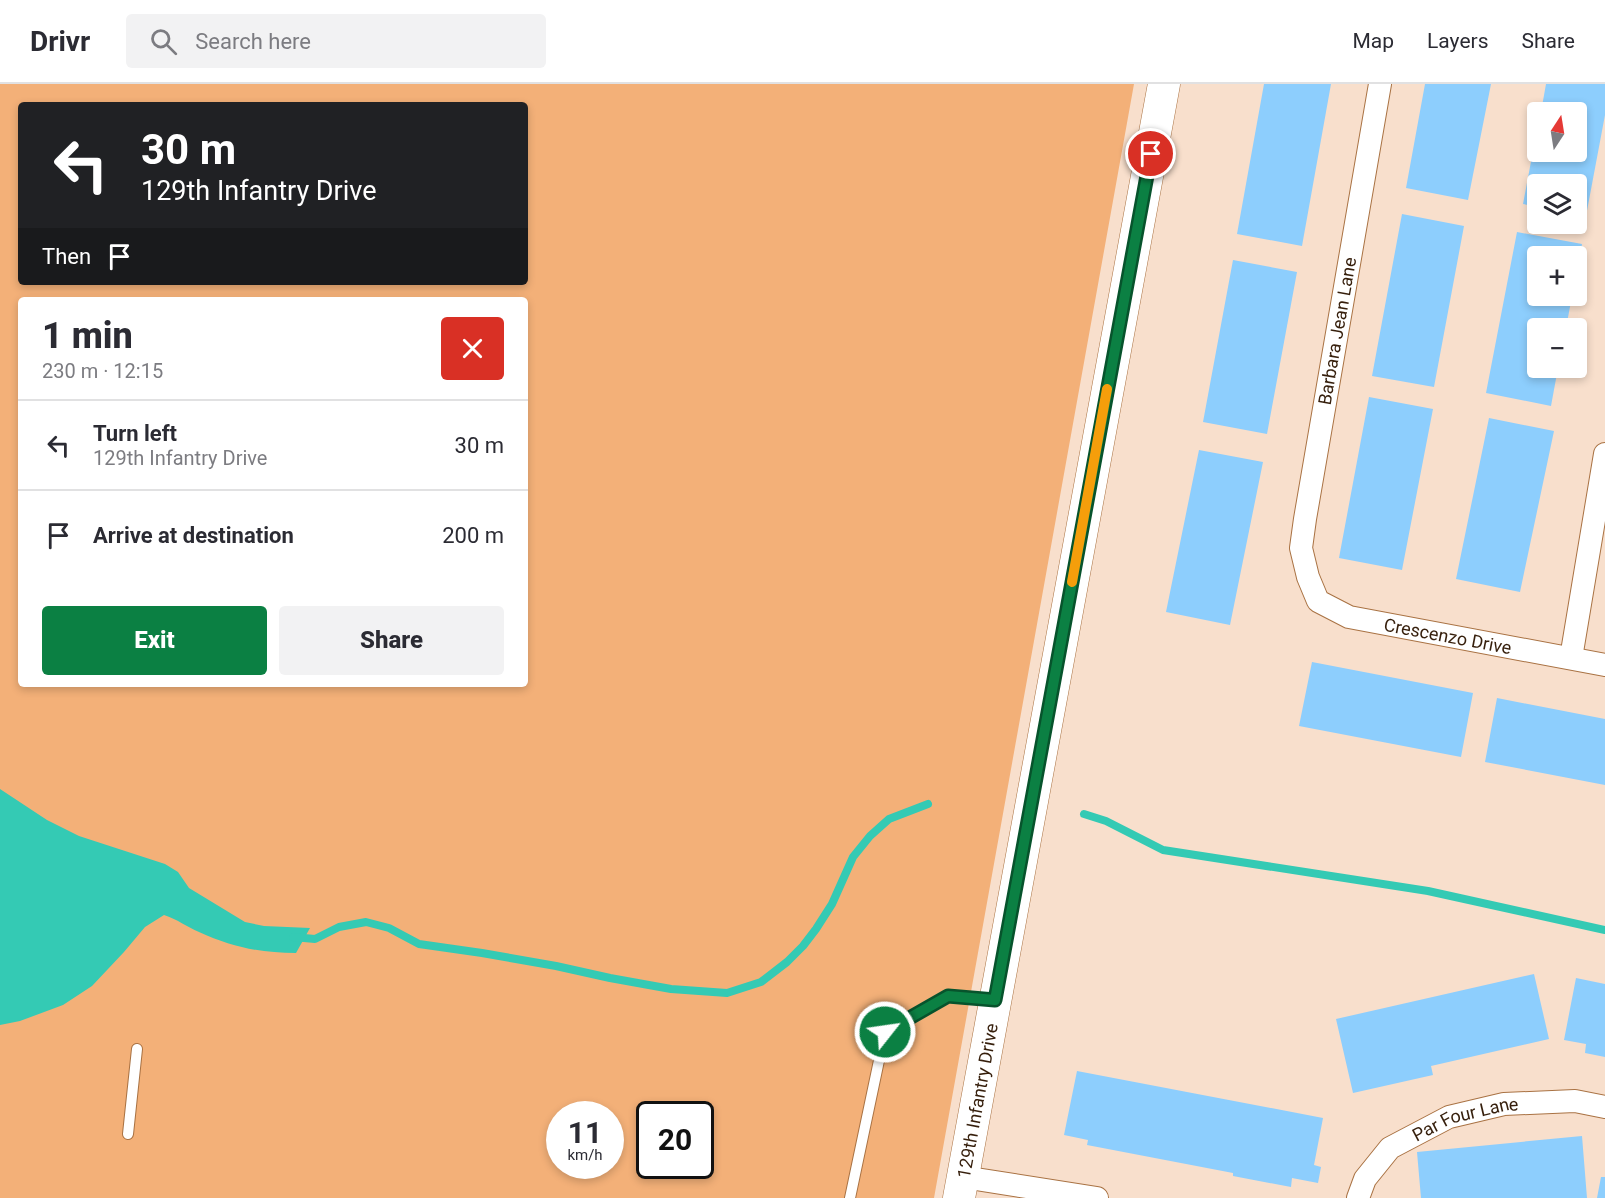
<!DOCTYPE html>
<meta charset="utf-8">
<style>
:root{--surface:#fff;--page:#f2f2f3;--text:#2b2b33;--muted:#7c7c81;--line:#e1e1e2;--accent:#0b8043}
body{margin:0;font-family:Roboto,sans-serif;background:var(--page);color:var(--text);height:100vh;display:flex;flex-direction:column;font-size:22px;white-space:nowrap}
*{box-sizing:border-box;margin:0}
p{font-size:20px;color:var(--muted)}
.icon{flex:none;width:33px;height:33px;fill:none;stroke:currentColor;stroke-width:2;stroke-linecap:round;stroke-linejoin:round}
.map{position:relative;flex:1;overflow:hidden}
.details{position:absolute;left:18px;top:213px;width:510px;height:390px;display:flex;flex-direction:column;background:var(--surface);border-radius:6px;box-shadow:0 3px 9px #0003}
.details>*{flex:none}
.banner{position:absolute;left:18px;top:18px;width:510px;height:183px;border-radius:6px;box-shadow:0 3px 9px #0003;background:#202124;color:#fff;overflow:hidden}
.needle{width:39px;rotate:12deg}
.tools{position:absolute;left:1527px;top:18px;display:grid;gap:12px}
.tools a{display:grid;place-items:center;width:60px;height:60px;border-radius:6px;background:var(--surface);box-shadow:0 3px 9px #0003;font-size:30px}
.speed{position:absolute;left:546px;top:1017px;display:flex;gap:12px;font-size:30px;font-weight:700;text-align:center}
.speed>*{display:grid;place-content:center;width:78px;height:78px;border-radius:50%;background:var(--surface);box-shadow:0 3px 9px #0003;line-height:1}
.speed small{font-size:15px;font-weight:400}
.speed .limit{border:3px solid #111;border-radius:9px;background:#fff;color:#111}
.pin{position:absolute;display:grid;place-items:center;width:51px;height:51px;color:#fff;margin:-26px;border:3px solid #fff;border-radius:50%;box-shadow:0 2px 6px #0007}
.me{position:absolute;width:66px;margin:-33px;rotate:60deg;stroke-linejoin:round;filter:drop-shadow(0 0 4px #0008)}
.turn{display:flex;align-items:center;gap:21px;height:126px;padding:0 24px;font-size:27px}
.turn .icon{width:78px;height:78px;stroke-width:2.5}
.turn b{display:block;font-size:42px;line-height:51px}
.then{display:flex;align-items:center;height:57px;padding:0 24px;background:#0003;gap:12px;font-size:22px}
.round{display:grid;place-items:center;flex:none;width:63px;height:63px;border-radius:6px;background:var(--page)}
.headline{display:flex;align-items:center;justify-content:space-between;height:102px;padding:0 24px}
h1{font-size:36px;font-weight:800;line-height:45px}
.primary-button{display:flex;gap:12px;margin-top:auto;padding:12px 24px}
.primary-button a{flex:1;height:69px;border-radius:6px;background:var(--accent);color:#fff;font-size:24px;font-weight:800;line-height:69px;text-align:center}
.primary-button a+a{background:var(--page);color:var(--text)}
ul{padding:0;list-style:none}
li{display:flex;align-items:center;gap:18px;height:90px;padding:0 24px;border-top:2px solid var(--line)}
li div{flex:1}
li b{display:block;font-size:22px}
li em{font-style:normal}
header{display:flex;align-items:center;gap:36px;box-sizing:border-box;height:84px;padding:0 30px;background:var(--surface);border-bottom:2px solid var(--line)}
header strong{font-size:28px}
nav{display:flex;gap:33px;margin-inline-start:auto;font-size:21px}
.search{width:420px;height:54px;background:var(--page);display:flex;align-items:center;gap:15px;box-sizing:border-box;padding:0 21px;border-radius:6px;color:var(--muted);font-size:22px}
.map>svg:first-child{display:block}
</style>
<header>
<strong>Drivr</strong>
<div class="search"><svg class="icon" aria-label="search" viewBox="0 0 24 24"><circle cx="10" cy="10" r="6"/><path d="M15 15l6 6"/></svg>Search here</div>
<nav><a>Map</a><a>Layers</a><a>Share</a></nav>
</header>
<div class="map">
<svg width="1605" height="1114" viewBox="0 0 1605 1114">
<rect width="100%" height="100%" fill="#f8dfcc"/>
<!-- green -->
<path fill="#f3b078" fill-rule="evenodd" d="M0,0H1134L934,1114H0ZM21,21H525V198H21ZM21,216H525V600H21ZM560,1030H610V1082H560ZM650,1030H700V1082H650Z"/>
<!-- water -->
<path fill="#34cab4" d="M0,705L47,736L79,752L165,780L178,788L189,804L245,838L264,842L310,844L296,869C260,869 232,863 199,848C187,843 177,835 164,831L145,843L124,868L92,902L63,921L20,937L0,941Z"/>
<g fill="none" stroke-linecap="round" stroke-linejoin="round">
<!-- stream -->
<path stroke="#34cab4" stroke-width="8" d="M1084,730L1106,737L1163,766L1428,807L1605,846
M293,853L315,855L339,843L366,838L389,844L419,860L482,869L556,882L610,894L671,905L727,909L761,898L787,878L803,862L816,845L832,820L853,773L870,752L889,735L928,720"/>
</g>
<!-- building -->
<path fill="#8dcefd" d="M1264,0H1331L1302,162L1237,150Z
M1425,0H1491L1468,116L1406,104Z
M1546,0H1605V31L1586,132L1576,130V100H1538V123L1523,120L1536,51L1538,68H1576V28H1541Z
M1402,130L1464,142L1434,303L1372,292Z
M1517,148L1582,160L1578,184L1576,172H1538V212H1572L1566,244H1538V284H1558L1551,322L1486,309Z
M1233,176L1297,188L1267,350L1203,338Z
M1369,313L1433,325L1402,486L1339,474Z
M1489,334L1554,347L1520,508L1456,495Z
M1199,366L1263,378L1230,541L1166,528Z
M1312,578L1473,609L1461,673L1299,642Z
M1497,614L1605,635V701L1485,678Z
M1534,890L1549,955L1431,982L1433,991L1353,1009L1336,935Z
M1576,894L1605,900V973L1585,969L1586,960L1564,956Z
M1077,987L1323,1034L1314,1081L1321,1083L1318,1099L1292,1094L1291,1103L1233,1092V1089L1087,1061L1088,1056L1064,1051Z
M1582,1052L1587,1114H1421L1417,1068Z
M1601,1093H1605V1114H1597Z"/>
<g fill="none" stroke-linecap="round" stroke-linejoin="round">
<defs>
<path id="lane" d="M128,1050L137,965
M850,1114L885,948L948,912L993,916"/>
<g id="street">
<path id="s1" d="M1380,0L1305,435L1301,464L1308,493L1318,517L1349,533L1605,581"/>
<path d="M1571,574L1605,370"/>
<path d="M963,1093L1097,1114"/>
<path id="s2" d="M1358,1114L1365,1095L1390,1064L1449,1033L1504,1020L1575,1017L1605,1023"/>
</g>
<g id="secondary">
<path id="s3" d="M959,1114L1164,0"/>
</g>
</defs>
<!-- lane casing -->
<use href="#lane" stroke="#a97243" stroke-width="12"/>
<!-- street casing -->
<use href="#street" stroke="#a97243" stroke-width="24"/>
<!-- secondary casing -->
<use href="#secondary" stroke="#a97243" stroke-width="33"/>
<!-- lane -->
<use href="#lane" stroke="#fff" stroke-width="10"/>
<!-- street -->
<use href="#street" stroke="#fff" stroke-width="22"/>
<!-- secondary -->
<use href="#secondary" stroke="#fff" stroke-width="32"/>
</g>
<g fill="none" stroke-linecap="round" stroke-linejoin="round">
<defs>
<path id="route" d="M885,948L948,912L995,916L1151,70"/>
</defs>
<!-- route casing -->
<use href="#route" stroke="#07532c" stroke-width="15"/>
<!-- route -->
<use href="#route" stroke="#0b8043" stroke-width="10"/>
<!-- slow -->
<path stroke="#f59e0b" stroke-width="10" d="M1072,498L1107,305"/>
</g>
<g text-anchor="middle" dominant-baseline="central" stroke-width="5" stroke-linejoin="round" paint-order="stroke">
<!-- street labels -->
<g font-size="18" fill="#361f0c" stroke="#fff">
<text transform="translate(1337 247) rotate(-80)">Barbara Jean Lane</text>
<text stroke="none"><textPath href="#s1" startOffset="662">Crescenzo Drive</textPath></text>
<text stroke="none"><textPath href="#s3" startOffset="99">129th Infantry Drive</textPath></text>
<text stroke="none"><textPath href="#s2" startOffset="142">Par Four Lane</textPath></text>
</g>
</g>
</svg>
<div class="tools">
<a><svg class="needle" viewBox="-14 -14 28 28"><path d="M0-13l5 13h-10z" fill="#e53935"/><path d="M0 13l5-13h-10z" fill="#7c7c81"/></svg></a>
<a><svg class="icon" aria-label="layers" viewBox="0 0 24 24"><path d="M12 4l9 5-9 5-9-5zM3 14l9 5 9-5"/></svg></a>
<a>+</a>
<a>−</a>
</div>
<div class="speed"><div>11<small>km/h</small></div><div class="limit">20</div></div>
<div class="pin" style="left:1151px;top:70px;background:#d93025"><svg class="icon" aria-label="arrive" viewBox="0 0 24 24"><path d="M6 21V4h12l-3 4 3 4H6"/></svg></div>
<svg class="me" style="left:885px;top:948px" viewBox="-20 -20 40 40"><circle r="17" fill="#0b8043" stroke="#fff" stroke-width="3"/><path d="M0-11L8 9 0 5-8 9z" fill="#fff"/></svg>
<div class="banner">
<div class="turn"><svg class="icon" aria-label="left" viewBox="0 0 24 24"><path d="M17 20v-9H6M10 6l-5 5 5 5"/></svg><div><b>30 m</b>129th Infantry Drive</div></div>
<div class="then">Then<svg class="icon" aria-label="arrive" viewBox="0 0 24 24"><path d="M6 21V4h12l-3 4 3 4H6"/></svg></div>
</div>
<section class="details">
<div class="headline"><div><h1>1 min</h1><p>230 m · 12:15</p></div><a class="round" style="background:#d93025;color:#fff"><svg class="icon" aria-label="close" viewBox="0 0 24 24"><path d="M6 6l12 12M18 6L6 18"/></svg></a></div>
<ul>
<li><svg class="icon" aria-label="left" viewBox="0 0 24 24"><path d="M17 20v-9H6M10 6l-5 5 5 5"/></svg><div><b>Turn left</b><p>129th Infantry Drive</p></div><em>30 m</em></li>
<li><svg class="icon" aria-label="arrive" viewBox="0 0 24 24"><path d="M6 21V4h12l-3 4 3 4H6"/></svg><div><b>Arrive at destination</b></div><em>200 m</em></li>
</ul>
<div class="primary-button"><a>Exit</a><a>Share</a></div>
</section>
</div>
